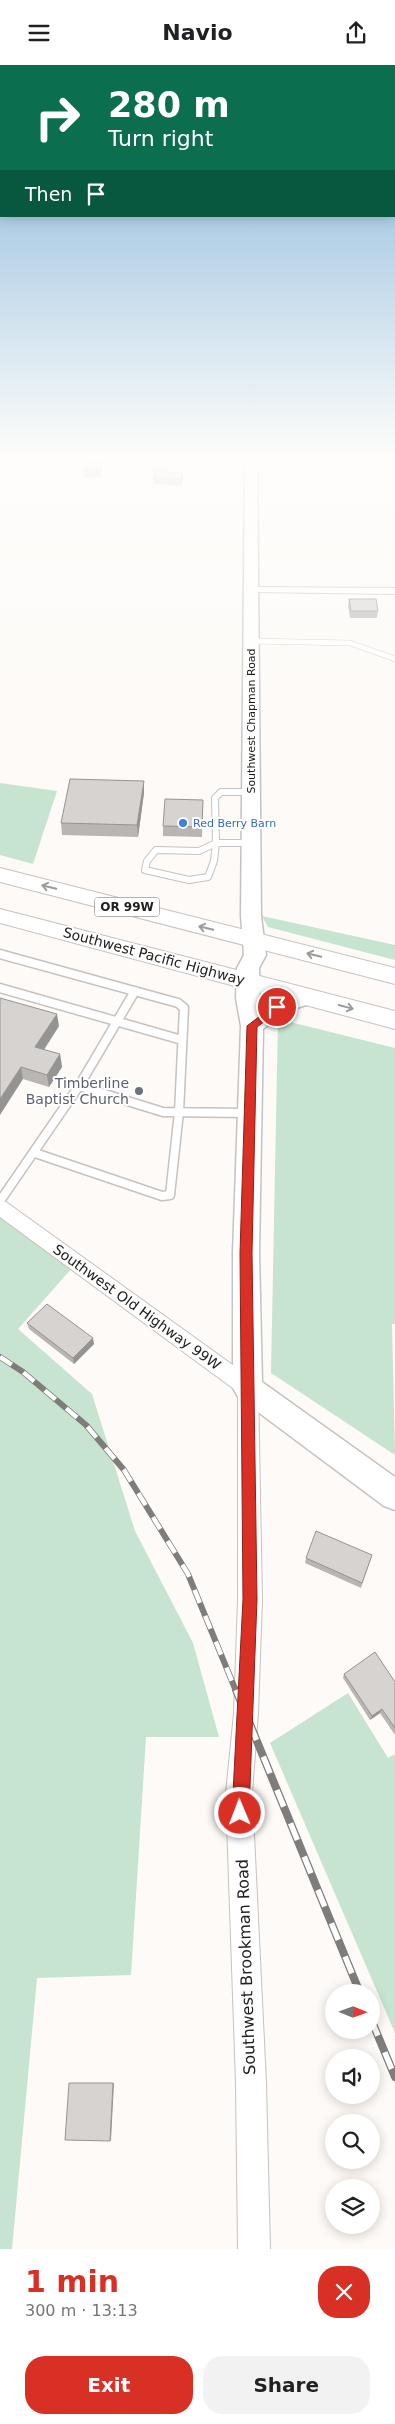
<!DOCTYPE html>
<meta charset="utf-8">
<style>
:root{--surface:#fff;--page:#f2f2f2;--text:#202124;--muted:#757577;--accent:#d93025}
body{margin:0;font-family:"DejaVu Sans",sans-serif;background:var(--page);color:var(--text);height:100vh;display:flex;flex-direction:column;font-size:19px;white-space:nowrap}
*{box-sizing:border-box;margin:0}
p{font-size:16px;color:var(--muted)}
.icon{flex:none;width:28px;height:28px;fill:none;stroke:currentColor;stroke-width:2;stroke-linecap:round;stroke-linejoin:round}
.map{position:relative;height:2184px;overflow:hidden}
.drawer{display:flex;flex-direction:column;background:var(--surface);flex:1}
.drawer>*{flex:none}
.top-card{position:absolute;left:0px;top:0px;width:395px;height:152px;box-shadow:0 2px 12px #0003;background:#0b6e4f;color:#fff;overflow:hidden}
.needle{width:32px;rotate:91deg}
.controls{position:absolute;left:325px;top:1919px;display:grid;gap:10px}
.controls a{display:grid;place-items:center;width:55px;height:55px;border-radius:50%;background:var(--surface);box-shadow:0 2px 12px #0003;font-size:25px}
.pin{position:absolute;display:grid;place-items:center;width:42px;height:42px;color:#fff;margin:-21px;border:2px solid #fff;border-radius:50%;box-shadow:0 1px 5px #0007}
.me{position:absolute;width:55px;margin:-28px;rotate:359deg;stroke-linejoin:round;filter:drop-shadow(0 0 4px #0008)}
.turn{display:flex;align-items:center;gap:18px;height:105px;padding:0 25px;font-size:22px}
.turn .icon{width:65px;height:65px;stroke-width:2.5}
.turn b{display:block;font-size:35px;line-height:42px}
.then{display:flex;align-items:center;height:48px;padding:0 25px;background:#0003;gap:10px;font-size:19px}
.round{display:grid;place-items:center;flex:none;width:52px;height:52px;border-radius:20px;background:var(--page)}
.head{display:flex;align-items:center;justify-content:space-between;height:85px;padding:0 25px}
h1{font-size:30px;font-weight:600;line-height:38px;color:var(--accent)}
.button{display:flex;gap:10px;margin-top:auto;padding:10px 25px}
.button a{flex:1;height:58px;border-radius:20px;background:var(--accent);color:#fff;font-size:20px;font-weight:600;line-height:58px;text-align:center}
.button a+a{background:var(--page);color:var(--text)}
header{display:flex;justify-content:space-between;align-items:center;height:65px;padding:0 25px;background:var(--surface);font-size:22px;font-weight:600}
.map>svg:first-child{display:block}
</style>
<header><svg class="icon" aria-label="menu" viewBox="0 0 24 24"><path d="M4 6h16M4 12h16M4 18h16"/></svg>Navio<svg class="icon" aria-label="share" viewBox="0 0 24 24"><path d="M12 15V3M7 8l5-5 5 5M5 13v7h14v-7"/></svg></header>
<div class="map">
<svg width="395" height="2184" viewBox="0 0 395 2184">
<rect width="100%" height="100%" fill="#fdfaf7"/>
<!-- green -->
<path fill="#c6e4cf" d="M260,393H395V396L260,395Z
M0,718L57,726L33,799L0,790Z
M262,851L395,880V895L268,862Z
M278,954L395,983V1259H392L395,1390L271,1308Z
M0,1151L73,1202L18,1264L92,1329L135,1466L193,1578L219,1672H146L131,1910L37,1913L12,2184H0Z
M348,1628L388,1693L395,1689V1968L270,1678Z"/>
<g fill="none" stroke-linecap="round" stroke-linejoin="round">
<defs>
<path id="lane-far2" d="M251,397L395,398
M251,576L350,578L395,594"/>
<path id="lane-far1" d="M216,778H251
M216,778L214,796L208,812L189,815L145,805L147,796L156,785L199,786Z
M216,778L215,733L221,727H251"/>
<path id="lane" d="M0,889L178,938L184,943L179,1047L170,1130L162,1131L35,1088
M0,923L182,975
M79,1021L135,926
M0,1136L79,1021L163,1047L248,1048"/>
<path id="street" d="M250,522L395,523V529L246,527V523Z
M0,1135L6,1137L255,1316L258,1323L262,1535L258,1648L252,1728L266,2018L270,2184H238L236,2018L226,1728L234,1648L238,1535V1327L0,1152Z"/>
<path id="secondary" d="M245,393H257L261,851L266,890L259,903L260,943C273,933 299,922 315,927L318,932L315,937L285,947L263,964L259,1188L262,1317L395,1412V1445L384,1441L238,1332L233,1323V1188L241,961L236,933L237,903L244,890L241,851Z"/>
<path id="highway" d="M0,803L395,903V919L0,817Z
M0,844L395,946V964L0,858Z"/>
</defs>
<!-- lane-far2 casing -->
<use href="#lane-far2" stroke="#c5c2bf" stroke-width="6"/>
<!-- lane-far1 casing -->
<use href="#lane-far1" stroke="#c5c2bf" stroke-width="8"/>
<!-- lane casing -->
<use href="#lane" stroke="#c5c2bf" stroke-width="11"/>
<!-- street casing -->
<use href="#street" stroke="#c5c2bf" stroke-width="2"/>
<!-- secondary casing -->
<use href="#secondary" stroke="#c5c2bf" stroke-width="3"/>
<!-- highway casing -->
<use href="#highway" stroke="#c5c2bf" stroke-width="2"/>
<!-- lane-far2 -->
<use href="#lane-far2" stroke="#fff" stroke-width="5"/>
<!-- lane-far1 -->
<use href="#lane-far1" stroke="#fff" stroke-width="6"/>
<!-- lane -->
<use href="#lane" stroke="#fff" stroke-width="8"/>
<!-- street -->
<use href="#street" fill="#fff" fill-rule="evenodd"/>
<!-- secondary -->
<use href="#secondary" fill="#fff" fill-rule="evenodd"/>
<!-- highway -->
<use href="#highway" fill="#fff" fill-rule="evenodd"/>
<defs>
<path id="rail-far1" d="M0,1292L23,1307L86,1360L124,1405L188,1509L236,1626"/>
<path id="rail" d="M236,1625L360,1928
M371,1954L395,2012"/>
</defs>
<!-- rail-far1 casing -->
<use href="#rail-far1" stroke="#7f7d7b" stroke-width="6"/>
<!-- rail casing -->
<use href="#rail" stroke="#7f7d7b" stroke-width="8"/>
<!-- rail-far1 -->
<use href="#rail-far1" stroke="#fff" stroke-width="4.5" stroke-dasharray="14" stroke-linecap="butt"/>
<!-- rail -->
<use href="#rail" stroke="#fff" stroke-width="5.5" stroke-dasharray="18" stroke-linecap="butt"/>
</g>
<!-- wall -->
<path fill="#b8b5b3" d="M102,404L101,412H84V405Z
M183,407V413L181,421L154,419L153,413L169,408Z
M349,534L378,546L377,553H350L348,541Z
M144,728L138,772L62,770L61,758Z
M203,735L202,772L163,771V761Z
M0,933L59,961L44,985L60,989L62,1002L49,1022L23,1014Z
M27,1258L94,1279L74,1299L29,1264Z
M372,1490L361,1523L305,1498L306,1493Z
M344,1609L395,1617V1670L380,1648L370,1655L343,1613Z"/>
<!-- shaded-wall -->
<path fill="#969492" d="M102,398V404L101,412L100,405Z
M183,407V413L181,421V414Z
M144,716V728L138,772L137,760Z
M57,949L59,961L37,995L35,982Z
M60,989L62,1002L49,1022L47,1010Z
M21,1002L23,1014L0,1050V1034Z
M93,1273L94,1279L74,1299L73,1293Z
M382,1644L380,1648L370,1655L372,1651Z
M113,2018H114L111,2075L110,2076Z"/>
<!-- building -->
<path fill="#d6d3d0" stroke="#969492" d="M85,398H102L100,405H84Z
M156,404L169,405L167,408L183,407L181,414L153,413Z
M349,534H376L378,546H351Z
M70,714L144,716L137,760L61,758Z
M165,734L203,735L202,762L163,761Z
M0,933L57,949L35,982L60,989L47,1010L21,1002L0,1034Z
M47,1239L93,1273L73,1293L27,1258Z
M316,1466L372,1490L362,1518L306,1493Z
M375,1587L395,1617V1663L382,1644L372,1651L344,1609Z
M69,2018H113L110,2076L65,2075Z"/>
<!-- one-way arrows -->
<defs><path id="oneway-shaft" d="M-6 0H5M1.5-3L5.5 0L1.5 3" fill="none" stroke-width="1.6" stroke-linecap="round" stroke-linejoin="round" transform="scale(1.25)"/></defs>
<g stroke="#9b9b9a">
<use href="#oneway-shaft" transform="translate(49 822) rotate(-166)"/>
<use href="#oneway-shaft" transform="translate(206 863) rotate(-166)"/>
<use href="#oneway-shaft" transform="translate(314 890) rotate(-166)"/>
<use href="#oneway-shaft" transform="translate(346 942) rotate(15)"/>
</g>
<!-- sky -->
<linearGradient id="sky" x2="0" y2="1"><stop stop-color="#7cb0d6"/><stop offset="0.56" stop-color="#fefdfb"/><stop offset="1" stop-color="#fefdfb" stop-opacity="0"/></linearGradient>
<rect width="395" height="699" fill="url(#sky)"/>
<!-- route -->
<path fill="#d93025" stroke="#8d1f18" d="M277,938L282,942L281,944L257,962L252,1188L257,1534L249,1748L246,1753L240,1756L234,1753L232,1748L243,1534L240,1188L247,961Z"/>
<!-- markers -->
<circle fill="#3f7fe0" stroke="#fff" stroke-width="2" cx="183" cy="758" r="5"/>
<circle fill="#6b7280" stroke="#fff" stroke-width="2" cx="139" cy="1026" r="5"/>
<g text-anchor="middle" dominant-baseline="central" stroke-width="4" stroke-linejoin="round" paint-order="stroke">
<!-- far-street labels -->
<g font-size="11" fill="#21201f" stroke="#fff">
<text transform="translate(251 656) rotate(-90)">Southwest Chapman Road</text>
</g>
<!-- far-shop labels -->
<g font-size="11" fill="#366cbe" stroke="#fff" text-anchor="start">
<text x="193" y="758">Red Berry Barn</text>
</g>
<!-- shield labels -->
<rect fill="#fff" stroke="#646362" stroke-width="1" x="94.5" y="832.5" width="65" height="19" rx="4"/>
<g font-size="12" font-weight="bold" fill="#21201f">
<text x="127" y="842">OR 99W</text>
</g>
<!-- street labels -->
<g font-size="14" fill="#21201f" stroke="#fff">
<text transform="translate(154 891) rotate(15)">Southwest Pacific Highway</text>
<text transform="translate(137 1242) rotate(36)">Southwest Old Highway 99W</text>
</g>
<!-- worship labels -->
<g font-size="14" fill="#5b616d" stroke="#fff" text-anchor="end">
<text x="129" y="1018">Timberline<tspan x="129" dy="16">Baptist Church</tspan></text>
</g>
<!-- near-street labels -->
<g font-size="16" fill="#21201f" stroke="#fff">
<text transform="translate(246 1902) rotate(-92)">Southwest Brookman Road</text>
</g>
</g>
</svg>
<div class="controls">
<a><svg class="needle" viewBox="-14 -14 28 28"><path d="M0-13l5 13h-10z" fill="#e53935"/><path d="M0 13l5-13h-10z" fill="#757577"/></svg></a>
<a><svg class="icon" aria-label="sound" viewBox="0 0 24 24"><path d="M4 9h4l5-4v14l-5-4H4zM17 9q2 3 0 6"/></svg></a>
<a><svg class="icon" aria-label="search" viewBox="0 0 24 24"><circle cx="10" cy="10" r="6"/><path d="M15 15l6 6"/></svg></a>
<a><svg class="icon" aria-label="layers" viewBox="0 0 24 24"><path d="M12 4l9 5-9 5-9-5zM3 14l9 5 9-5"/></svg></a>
</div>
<div class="pin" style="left:277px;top:942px;background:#d93025"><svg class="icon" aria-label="arrive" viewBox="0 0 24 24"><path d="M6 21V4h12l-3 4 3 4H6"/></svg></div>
<svg class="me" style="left:240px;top:1748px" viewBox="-20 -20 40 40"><circle r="17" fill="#d93025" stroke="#fff" stroke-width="3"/><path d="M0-11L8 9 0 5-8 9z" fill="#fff"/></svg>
<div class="top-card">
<div class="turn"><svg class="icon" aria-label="right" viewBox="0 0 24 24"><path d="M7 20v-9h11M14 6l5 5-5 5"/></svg><div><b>280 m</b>Turn right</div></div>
<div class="then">Then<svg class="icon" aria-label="arrive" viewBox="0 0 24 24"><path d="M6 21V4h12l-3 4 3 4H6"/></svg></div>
</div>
</div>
<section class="drawer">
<div class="head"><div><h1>1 min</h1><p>300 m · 13:13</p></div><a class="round" style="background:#d93025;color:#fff"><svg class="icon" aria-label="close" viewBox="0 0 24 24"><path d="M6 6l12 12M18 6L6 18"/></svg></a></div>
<div class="button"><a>Exit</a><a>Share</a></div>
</section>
